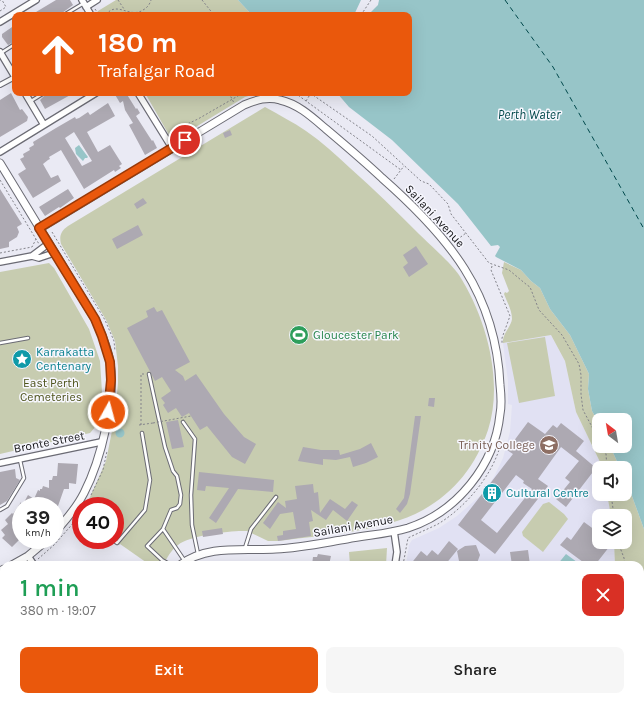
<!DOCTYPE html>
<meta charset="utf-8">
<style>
:root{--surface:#fff;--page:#f6f6f6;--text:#222;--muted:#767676;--accent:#ea580c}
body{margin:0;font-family:Karla,sans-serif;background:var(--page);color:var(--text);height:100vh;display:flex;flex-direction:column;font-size:15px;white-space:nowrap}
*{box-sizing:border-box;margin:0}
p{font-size:13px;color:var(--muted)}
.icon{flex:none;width:22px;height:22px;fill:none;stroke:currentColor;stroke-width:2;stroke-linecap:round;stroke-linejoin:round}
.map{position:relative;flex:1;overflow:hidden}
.drawer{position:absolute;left:0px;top:561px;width:644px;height:140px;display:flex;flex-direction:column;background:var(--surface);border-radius:12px 12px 0 0;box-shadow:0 4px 16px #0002}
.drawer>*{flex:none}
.banner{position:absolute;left:12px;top:12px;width:400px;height:84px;border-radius:8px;box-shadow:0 4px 16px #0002;background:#ea580c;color:#fff;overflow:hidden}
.needle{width:26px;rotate:329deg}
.controls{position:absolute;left:592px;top:413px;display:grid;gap:8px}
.controls a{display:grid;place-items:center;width:40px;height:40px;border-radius:8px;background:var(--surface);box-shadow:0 4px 16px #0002;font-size:20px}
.speed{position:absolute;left:12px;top:497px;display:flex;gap:8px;font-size:20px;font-weight:700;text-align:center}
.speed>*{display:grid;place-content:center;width:52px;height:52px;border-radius:50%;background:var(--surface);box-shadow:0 4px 16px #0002;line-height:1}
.speed small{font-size:10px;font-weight:400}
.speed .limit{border:6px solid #d22;background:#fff;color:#111}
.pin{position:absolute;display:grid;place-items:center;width:34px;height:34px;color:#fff;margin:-17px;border:2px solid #fff;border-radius:50%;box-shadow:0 1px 4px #0007}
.me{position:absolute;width:44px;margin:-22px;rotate:7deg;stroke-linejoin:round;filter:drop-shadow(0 0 3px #0008)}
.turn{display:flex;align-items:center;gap:14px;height:84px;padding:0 20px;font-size:18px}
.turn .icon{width:52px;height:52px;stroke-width:2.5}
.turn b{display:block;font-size:28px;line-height:34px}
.round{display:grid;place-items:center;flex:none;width:42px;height:42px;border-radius:8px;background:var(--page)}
.head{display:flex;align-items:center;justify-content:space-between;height:68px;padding:0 20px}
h1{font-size:24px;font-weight:600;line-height:30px;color:#1e9e55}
.action{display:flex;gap:8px;margin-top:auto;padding:8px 20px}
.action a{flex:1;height:46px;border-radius:8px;background:var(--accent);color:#fff;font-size:16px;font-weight:600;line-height:46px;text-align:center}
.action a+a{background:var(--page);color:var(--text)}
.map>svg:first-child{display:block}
</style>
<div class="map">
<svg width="644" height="701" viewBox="0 0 644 701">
<rect width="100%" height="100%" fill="#eaeaf4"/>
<!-- built -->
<path fill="#e1e1f3" d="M551,335L565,361L576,412L600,462L602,468H599V494H607L611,516H599V542H614L615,565H406L409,545L412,540L439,528L457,516L481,495L494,477L503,458L510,432L512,405L508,404V381L503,343Z
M405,697H568L563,701H405Z"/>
<!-- green -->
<path fill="#c7ccb0" d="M116,0H238L252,15H96L98,11Z
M145,93H260L245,97L176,139L169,135Z
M265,107C279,115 293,122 306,131C322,142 336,155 350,168C374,189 396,211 419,234C430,245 450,262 459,275C486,317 504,381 488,430C476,465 455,492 423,510C383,532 323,535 278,541H268L247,531H242C227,531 189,536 178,545C171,550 167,558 163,565H150L120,544L119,545L112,540H115V506H86L106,461L115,416L118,383V366L115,341L106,320L61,244C59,236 61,231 68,226Z
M504,262L521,270L531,281L540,288L550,309L570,335L589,374L588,389L592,411L599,423V446H610L620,468H602L600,462L576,412L565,361L551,335L503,343C502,334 511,327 512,319C512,310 507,302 504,294L505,292L507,293L509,291L502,273Z
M49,263L54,268L89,329L100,361L102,392L99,417L97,425L90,433L0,454V272Z
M545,337L555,396L519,403L507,343Z
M625,477L644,529V696L640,695V565H615L614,542H625V516H611L607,494H625Z
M549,502L564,514L568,519L543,552L523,536L522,532L543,504Z
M387,548L386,565H350L349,552Z
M17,697H109L111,701H7Z
M132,697H351V700L352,701H131Z
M409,697H538L533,701H409Z"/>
<!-- water -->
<path fill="#97c5c8" d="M238,0H644V529L625,477V468H620L610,446H625V420H599V423L592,411L588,389L589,374L570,335L550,309L540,288L531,281L521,270L496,257L495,256L500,247L498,245L491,246L458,204L392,140L349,107L337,93H409V15H252Z
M79,145L88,157L87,158H85L83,161L76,154L75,148Z
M115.5 433a4.5 4.5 0 1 1 9 0a4.5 4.5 0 1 1-9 0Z
M566,554L581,565H557Z"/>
<!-- pier -->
<path fill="#eaeaf4" d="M361,0H379L378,5L368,15H354Z"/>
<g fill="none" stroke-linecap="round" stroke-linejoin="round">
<!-- ferry -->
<path stroke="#00484b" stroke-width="1" stroke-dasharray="5 4" stroke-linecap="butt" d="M505,0L553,67L644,229"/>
</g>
<!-- building -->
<path fill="#ada9b2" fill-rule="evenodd" d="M56,0H70L73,5L62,13L61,15H31Z
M15,25V41L8,45L2,37V34Z
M11,93L20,110L22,109L28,117L27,121L0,137V100Z
M47,93H74L45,109L40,100Z
M114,93H126L136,109L137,108L140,113L136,116L152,141L153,140L157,148L145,155L129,125L133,123L125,110L123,101L120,103Z
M108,103L115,116L87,132L98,152L110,145L122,164L119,166L121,168L115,172L114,170L84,189L61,150L49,157L50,159L48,160L43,164L51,178L58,175L61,181L33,198L18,174L26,169L20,159L24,157L23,154L30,150L29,148L34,145L33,142L56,128L75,117L76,119L79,118L88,112L90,115ZM74,132L92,161L82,166L65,138Z
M230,130L232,135L225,138L223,133Z
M0,189L22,224L17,227L19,232L17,237L9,242V247L0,249Z
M68,189L74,198L60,208L59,207L45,216L39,207Z
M143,198L147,203L137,209L134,204Z
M138,225L143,235L117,249L112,239Z
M416,246L428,264L409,277L403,267L408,263L403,255Z
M154,307L157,312L162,310L190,362L175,370L183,376L185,381L196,374L224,414L244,437L256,444L245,464L232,457L207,426L200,430L189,413L182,417L176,408L168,413L163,405L165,403L161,398L171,391L162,377L155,381L127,328L148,317L146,311Z
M429,398H435L434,407L428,406Z
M415,416H421L410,494L407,504L400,513L396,509L404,498Z
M178,420L184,447L172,449L166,422Z
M528,422L545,434L553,425L557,428L561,423L584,441L576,451L596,468L566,507L556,499L570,482L565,478L579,461L561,447L538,479L548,486L495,554L458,525L513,454L507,450ZM516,475L524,481L523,483L532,489L497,533L481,520Z
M371,443L378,457L366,463L353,467L350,457L336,460L323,459V465L298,461L303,447L321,450H339L340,455L360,449Z
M58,463L78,464L76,484L69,483V489H64L58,506H22L28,495L34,499L38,490L40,491V489H42L43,486L49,488V480H52L53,476H57Z
M15,469L16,478L20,480L7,501L0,505V472Z
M199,472L274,480L273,492L238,489L216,523L209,518L229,488L206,486L205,491L197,490Z
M313,484L314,493L318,492L320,513L330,499L345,509L352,501L358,505L347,521L333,510L326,520L311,510L313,521L309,522L311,536L278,541L277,536L283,535V531L296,529L293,512L280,514L270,529L263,523L278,502L286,508L285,501L297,499L295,486Z
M21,502V538L12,547L2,538L5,535L1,530L8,524L5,520L12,513L13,514Z
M584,522L599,533V542H613L595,565H587L560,545L567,537L571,540Z
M222,528L223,534L203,537L202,531Z
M449,541L458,549L445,565H410L421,551L427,556L432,550L438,555Z
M476,545L480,555L477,563L475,565H462L459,561L457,551L465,546Z
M528,550L530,565H512L510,552Z
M318,554L331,556L329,565H312L313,557H317Z"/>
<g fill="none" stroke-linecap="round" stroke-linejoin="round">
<defs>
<path id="service" d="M64,15L84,3
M1,53L15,44
M31,101L44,93
M0,343L28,338
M149,374L165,447L173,471L177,476L181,495L180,504L177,508L171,510L163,529L147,546L162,560L171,565
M183,422L195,439L191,495L192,525L198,554
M0,510L7,506L24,478L20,460
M74,512L81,517
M163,529L184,560
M113,540L117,543L145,510L150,480L142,433
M245,548L251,529L276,497"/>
<path id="pedestrian" d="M0,85L15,77"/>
<path id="minor" d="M82,0L91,15
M86,7L97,0
M0,22L36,0
M0,52L15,77
M25,93L44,125
M138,93L172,148
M0,152L96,93
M32,256L48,244
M0,262L32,256L39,258L54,253
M0,463L101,442
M394,531L397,552L395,565
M28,556L34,565
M119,697L121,701
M123,697L125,701
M392,701V697
M399,701V697
M582,701L585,697"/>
<path id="tertiary" d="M0,163L95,319C101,333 108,347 110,362C116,399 101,460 84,493C77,507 66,520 55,532
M39,229L244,105C256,100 268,96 280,100C298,104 312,117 326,129C345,145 364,161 382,178C449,237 496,293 500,385C501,394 502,404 500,414C495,465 457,512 408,528C388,534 367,535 347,539C323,543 300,548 276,549C244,551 207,544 180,565
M12,565L28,556L47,540
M0,571L4,569
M0,695L4,693"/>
</defs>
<!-- service casing -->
<use href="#service" stroke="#6b6b74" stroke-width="4.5"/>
<!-- pedestrian casing -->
<use href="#pedestrian" stroke="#6b6b74" stroke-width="6"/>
<!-- minor casing -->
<use href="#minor" stroke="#6b6b74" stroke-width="8"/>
<!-- tertiary casing -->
<use href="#tertiary" stroke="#6b6b74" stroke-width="9"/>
<!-- path -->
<path stroke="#83838a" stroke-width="1" stroke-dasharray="2 2" stroke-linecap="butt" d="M0,0H1
M118,0L124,9
M202,0L214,15
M95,9L99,15
M0,11L6,7L2,0
M106,15C116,0 130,19 143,10C147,8 150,4 151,0
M361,15L371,0
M229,93L234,103
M295,93L401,170
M310,93L372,136L421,181L429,184L448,204L451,214L489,263L509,270L527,285L530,287L539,310L562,335L579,364L581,375V394L583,410L599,440
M170,132L198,119L243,93
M394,179L404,166
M0,180L39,244
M52,232L105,320L114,341L115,351
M454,242L466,233
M0,253L32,247L36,239
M492,266L491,270L510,316L502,338V343
M139,425L153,423
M141,425V374H144
M603,446L606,454L607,468
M611,494L614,516
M91,495L103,470L107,451
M618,542L624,558L625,565
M38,559L54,545L76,520
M403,565L408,538C418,533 428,529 438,524C466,507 493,475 501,443
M633,697L640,701
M34,701C50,697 83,694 97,701"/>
<!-- service -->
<use href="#service" stroke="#fff" stroke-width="2.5"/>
<!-- pedestrian -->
<use href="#pedestrian" stroke="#fff" stroke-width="4"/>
<!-- minor -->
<use href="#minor" stroke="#fff" stroke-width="5.5"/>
<!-- tertiary -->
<use href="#tertiary" stroke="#fff" stroke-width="7"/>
<!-- path-bridge -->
<path stroke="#83838a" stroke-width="1" stroke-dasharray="2 2" stroke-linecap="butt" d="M306,101L311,93
M153,423L191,416"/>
</g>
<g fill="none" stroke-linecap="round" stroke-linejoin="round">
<defs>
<path id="route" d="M108,412L111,380L110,362L102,336L95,319L39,228L185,140"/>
</defs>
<!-- route casing -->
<use href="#route" stroke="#983908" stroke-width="10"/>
<!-- route -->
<use href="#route" stroke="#ea580c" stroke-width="7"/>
</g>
<!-- icons -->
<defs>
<symbol id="stadium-disc" viewBox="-11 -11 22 22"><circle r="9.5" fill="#2e9e5b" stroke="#f7f7fe"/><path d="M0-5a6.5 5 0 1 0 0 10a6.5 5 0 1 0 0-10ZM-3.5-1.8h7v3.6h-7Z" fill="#fff"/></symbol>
<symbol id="sight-disc" viewBox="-11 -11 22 22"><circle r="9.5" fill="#0f9aa8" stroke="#f7f7fe"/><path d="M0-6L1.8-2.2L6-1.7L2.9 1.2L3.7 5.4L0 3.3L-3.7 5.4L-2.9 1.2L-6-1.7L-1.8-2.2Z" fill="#fff"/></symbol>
<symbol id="school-disc" viewBox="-11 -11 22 22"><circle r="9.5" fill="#8d6e63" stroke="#f7f7fe"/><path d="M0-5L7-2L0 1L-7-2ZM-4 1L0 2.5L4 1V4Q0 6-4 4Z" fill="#fff"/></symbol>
<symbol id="building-disc" viewBox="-11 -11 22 22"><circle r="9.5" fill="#0f9aa8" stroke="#f7f7fe"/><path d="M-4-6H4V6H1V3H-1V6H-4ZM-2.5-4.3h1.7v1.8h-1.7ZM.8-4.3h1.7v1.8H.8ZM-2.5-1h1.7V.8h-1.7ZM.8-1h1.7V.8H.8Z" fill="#fff"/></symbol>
</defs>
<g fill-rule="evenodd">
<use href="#stadium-disc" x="288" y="324" width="22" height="22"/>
<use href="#sight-disc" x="11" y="348" width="22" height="22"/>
<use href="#school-disc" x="538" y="434" width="22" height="22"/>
<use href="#building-disc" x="481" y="482" width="22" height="22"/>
</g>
<g text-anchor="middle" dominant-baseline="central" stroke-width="3" stroke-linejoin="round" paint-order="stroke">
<!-- street labels -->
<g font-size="12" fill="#141417" stroke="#f7f7fe">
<text transform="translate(435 216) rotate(47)">Sailani Avenue</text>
<text transform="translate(49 442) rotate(-11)">Bronte Street</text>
<text transform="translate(353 526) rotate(-10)">Sailani Avenue</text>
</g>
<!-- leisure labels -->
<g font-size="12" fill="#27864d" stroke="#f7f7fe" text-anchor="start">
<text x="313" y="335">Gloucester Park</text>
</g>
<!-- culture labels -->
<g font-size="12" fill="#0d838f" stroke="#f7f7fe" text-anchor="start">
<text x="36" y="352">Karrakatta<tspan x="36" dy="14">Centenary</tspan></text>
<text x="506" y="493">Cultural Centre</text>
</g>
<!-- park labels -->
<g font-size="12" fill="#4d531b" stroke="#f7f7fe">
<text x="51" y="383">East Perth<tspan x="51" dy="14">Cemeteries</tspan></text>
</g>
<!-- education labels -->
<g font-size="12" fill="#785e54" stroke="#f7f7fe" text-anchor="end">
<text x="535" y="445">Trinity College</text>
</g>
<!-- water labels -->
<g font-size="13" font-style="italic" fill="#00484b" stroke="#f7f7fe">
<text x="529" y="114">Perth Water</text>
</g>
</g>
</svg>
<div class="controls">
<a><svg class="needle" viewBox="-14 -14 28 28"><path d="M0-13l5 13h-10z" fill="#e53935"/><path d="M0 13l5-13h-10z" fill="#767676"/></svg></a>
<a><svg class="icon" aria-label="sound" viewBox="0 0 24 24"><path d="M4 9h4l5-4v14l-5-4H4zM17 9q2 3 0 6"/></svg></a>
<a><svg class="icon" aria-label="layers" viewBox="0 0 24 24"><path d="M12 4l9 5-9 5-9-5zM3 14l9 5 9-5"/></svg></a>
</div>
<div class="speed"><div>39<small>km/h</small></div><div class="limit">40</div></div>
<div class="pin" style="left:185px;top:140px;background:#d93025"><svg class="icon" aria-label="arrive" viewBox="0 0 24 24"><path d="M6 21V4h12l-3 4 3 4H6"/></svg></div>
<svg class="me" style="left:108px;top:412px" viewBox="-20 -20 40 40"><circle r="17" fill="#ea580c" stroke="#fff" stroke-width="3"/><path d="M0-11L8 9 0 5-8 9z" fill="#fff"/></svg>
<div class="banner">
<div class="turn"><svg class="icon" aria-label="ahead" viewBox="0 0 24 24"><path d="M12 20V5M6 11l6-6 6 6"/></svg><div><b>180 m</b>Trafalgar Road</div></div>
</div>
<section class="drawer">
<div class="head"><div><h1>1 min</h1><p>380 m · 19:07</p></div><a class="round" style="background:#d93025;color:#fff"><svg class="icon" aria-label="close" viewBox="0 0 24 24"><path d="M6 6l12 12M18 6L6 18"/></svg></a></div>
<div class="action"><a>Exit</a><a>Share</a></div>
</section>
</div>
